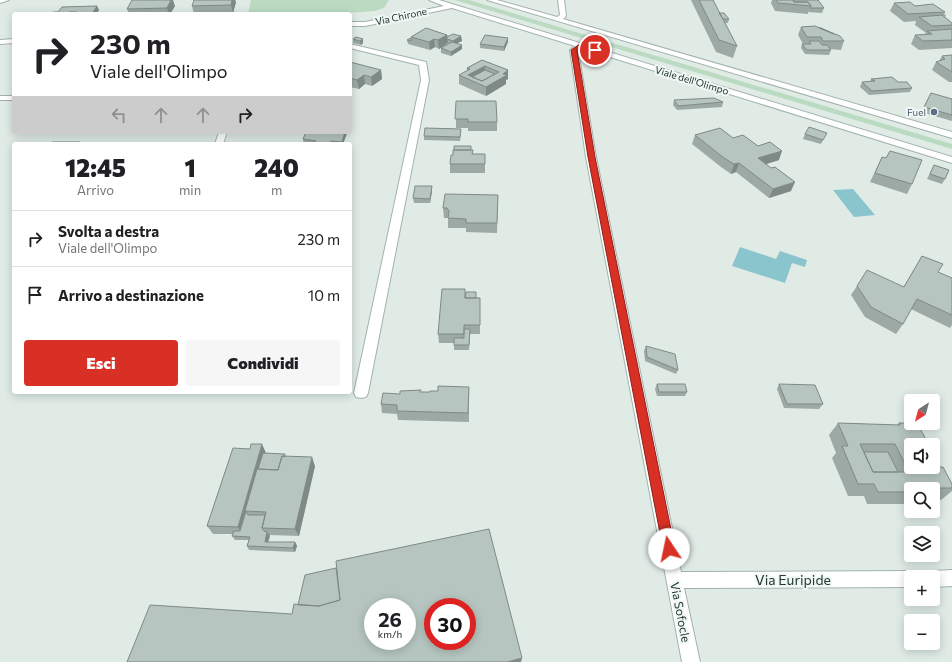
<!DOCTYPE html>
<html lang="it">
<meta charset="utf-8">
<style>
:root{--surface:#fff;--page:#f6f6f6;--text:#202124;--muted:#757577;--line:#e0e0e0;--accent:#d93025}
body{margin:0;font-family:Commissioner,sans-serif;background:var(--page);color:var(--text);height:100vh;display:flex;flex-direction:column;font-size:15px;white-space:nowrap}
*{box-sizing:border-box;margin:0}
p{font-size:13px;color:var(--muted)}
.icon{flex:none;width:22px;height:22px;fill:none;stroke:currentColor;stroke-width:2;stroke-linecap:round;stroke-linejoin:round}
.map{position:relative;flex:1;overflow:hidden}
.drawer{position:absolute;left:12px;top:142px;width:340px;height:252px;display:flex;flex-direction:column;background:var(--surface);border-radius:4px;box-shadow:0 2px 10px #0003}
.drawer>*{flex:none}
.top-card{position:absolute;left:12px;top:12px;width:340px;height:122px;border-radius:4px;box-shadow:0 2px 10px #0003;background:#fff;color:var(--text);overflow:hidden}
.needle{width:26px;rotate:216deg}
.tools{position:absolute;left:904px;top:394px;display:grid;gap:8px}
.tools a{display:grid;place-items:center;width:36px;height:36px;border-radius:4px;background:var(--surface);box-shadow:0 2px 10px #0003;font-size:20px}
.speed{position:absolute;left:364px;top:598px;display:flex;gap:8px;font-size:20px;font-weight:700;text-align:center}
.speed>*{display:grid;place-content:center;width:52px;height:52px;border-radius:50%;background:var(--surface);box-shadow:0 2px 10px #0003;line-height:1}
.speed small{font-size:10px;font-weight:400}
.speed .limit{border:6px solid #d22;background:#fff;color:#111}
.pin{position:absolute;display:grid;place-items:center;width:34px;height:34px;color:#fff;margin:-17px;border:2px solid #fff;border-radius:50%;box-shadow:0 1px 4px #0007}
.me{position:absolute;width:44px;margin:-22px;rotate:349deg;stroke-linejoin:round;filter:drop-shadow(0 0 3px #0008)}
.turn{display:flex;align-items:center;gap:14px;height:84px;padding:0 12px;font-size:18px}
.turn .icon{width:52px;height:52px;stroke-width:2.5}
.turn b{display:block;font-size:28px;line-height:34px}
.lanes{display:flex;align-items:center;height:38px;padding:0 12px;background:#0003;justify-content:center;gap:20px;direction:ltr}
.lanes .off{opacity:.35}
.eta{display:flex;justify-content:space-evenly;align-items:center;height:68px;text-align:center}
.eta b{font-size:24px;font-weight:800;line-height:28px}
.button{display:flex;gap:8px;margin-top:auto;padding:8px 12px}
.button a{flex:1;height:46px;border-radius:4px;background:var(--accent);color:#fff;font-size:16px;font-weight:800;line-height:46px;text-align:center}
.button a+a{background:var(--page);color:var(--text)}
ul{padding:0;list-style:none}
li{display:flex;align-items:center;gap:12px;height:56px;padding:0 12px;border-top:1px solid var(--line)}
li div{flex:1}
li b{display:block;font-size:15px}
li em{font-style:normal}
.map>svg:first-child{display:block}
</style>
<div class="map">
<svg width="952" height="662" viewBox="0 0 952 662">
<rect width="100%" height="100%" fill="#e0ebe6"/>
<!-- green -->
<path fill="#badbc2" d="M251,0H389L384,8L375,11L333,14H248Z
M455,0H469L952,144V149Z"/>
<!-- water -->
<path fill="#8ac5ce" d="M853,189L875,215L854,217L833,190Z
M740,247L776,259L780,251L807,260L805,267L792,263L785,283L732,266Z"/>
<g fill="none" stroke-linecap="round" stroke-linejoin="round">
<defs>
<path id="minor" d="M0,0H9L0,3Z
M429,0H439L952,157V163L581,48L578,51L596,157L681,572L911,571L917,573L918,577H911V587L684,588L700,662H682L586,157L570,50L575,46L452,8L365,26H350V22H365L444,6Z
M487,0H497L557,17L560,15L558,0H564L566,16L563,19L952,132V138Z
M14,39V43L0,44V40Z
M350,44L426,62L429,80L368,393L366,397L361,398L356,397L354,393L421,80L419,65L350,48Z
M0,96H14V100H0Z
M219,132H227L223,144H215Z
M952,570V586L933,587V577H926L927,573L933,571Z"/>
</defs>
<!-- minor casing -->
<use href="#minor" stroke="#a3b2ad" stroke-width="2"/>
<!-- minor -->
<use href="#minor" fill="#fff" fill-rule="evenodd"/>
</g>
<!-- wall -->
<path fill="#9da9a4" d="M194,0H235L236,2L233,13L194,14L192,6Z
M691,0H713L719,13L729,19L728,23H725L737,46L733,58L716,52Z
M772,0H803L824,8L822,13L808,12V14L775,11L771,3Z
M894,3L915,6L945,12L944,14L946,15L945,17L952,23V48L919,50L911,44L915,35H925L926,33L915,25L916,21L904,22L890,11Z
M97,6L99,10L96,14H52L58,12Z
M175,6L170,14H129L127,9Z
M801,27L844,41L841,50L830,49L831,50L829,55L805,54L801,48L802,44H803L798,35Z
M447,35V36H461L462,41L457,43L462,49L451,56L441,53V48L449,44L448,43L439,49L435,47L430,50L408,44L407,40L411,38V37Z
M508,38V42L504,51L480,48V44Z
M353,39H363V43L361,45L353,43Z
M952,55V82H949L932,70L936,62L939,61L942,56Z
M482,60L508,70V79L506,80V84L486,96L459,84V75L467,71V68Z
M350,62L381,70L382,79L372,86L365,84L359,89L350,87Z
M871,79L898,82L912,88L910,92L869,95L860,87L862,82H870Z
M931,93L952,99V121L921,112Z
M674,100L723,102L722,107L677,110L673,105Z
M456,101L497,122V131H468V128H456Z
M347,133L343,144H304L303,139Z
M827,133L821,144L803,139L805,134Z
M461,134L460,141L424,140V136Z
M695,135L733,138L758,146L779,160L765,164L791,191L769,198L736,172L731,174L721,167L692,144Z
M471,146V150H473V154H485V173H450V164L453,155Z
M890,151L912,184L907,194L870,182L882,157L886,158Z
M934,165L945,179L942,184L927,179Z
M432,191L430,203H414L413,198Z
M498,195L497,233L466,232V228H448V218H444L443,208Z
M922,256L938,272L952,278V325L950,328L911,309L903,324L896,334L865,317L851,295L857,286H904Z
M465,296L480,298V334H470L469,350H454V343H439L438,334Z
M646,346L678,370L676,374L645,361L644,351Z
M657,384L687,392L685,396H657L655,389Z
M779,384L823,404L819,409L784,408L777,389Z
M469,387V422L398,420L397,414L382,413L381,404L400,394L421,392H430L438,391Z
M838,423L897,425L899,423L940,467L952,484V491L941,500H933V489H911V504H867L864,496H848L832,458L836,453L829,435Z
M266,453L286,457L315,466L299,536L270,535L268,542H295L297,546L295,552L249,550L247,546L249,540H235L232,536L233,534H213L207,526Z"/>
<!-- shaded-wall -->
<path fill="#7f8a86" d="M171,0H173L175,6L170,14H169L167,8Z
M232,0H235L236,2L233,13L231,5Z
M97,6L99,10L96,14H92Z
M447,35L448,43L439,49L438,40Z
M461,36L462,41L454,45L453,41Z
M508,38V42L504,51V47Z
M363,39V43L361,45L360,41Z
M434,39L435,47L430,50L429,42Z
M462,45V49L451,56V52Z
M485,66V75L473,81L468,75Z
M381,70L382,79L372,86L371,77Z
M508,70V79L506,80V84L486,96V87L503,74Z
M364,75L365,84L359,89L357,80Z
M345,132H347V133L343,144H342V142Z
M782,151L779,160L754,168L758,158Z
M739,163L736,172L731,174L734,164Z
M795,182L791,191L769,198L773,189Z
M432,186V191L430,203V199Z
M262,444L266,453L245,511L248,515L242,535L238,527Z
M312,457L315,466L299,536L295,529Z
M267,532L270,536L267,545L265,542Z
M295,542L297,546L295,552L293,548Z
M522,658L521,662H507Z"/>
<!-- building -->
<path fill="#b6c5bf" stroke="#7f8a86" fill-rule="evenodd" d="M132,0H171L167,8L127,9Z
M194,0H232L231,5L192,6Z
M699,0H713L737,46L719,40Z
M776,0H793L794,2H808L811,6L778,3Z
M793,0H818L824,8H810L811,6L808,2H794Z
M910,2L915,6L933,4L945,12L908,14L894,3Z
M97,6L92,14H76L77,12H69L68,14H52L53,12H58L62,7Z
M719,13H724L729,19H723Z
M942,15L952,23V25L932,26L919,17Z
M815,26L840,36L844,41H823L821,37H807L801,27Z
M426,28L447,35L438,40L434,39L429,42L411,37Z
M819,28H821L834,34Z
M952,29V40L923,41L915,35L932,34L927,31Z
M453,34L461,36L453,41L447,39V36H449Z
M485,35L508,38L504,47L480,44Z
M356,37L363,39L360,41L353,39Z
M411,38V41L407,40Z
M809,41H819L822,45H827L831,50H807L802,44H811Z
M452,42L462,45L451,52L441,48Z
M952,55V72L936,62L945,59L942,56Z
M482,60L508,70L503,74L507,75L486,87L459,75L470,69L467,68ZM485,66L499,72L482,81L468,75Z
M350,62L381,70L371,77L364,75L357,80L350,78Z
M485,70L495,74L482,81L472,77Z
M892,77L898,82H907L912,88L872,91L862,82L875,81L871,79Z
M931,93L952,99V115L924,107Z
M714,98L723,102L678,106L674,100Z
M456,101H496L497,122H468V119H455Z
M809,127L827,133L823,140L805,134Z
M425,128L461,129L460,137L424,136Z
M720,128L733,138L743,135L758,146L770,142L782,151L758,158L771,168L775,167L795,182L773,189L739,163L734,164L724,158L695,135Z
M306,132H345L342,142L331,141L330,144H315L316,141L303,139Z
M52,142H80L79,144H50Z
M454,146H471V150H454Z
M453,150H473L472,154H485V164H450L451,155H453Z
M890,151L922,160L912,184L875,173L882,157L886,158Z
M934,165L949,170L945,179L930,174Z
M415,186H432L430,199L413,198Z
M445,194L498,195L497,223H466V219L448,218L449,211L447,208H443Z
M922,256L943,264L938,272L952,278V315L917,299L903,324L871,307L857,286L867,270L904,287Z
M442,289H465V298H480V325H464V334H438Z
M466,292H476V298H465Z
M464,329H470L469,345H454V338H464Z
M646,346L675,354L678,370L647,357Z
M657,384H685L687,392H659Z
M779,384L815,385L823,404H787Z
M438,386L469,387L468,413L397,411V405L381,404L383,393L400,394V391L421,390L420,392H430V391H438Z
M838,423L900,425L899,423H917L929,445H911V467H933V453L940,467H943L952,484V488H938L940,493H933V489H911V492H878L874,484H858L842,446H848ZM860,444H895L909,472H873Z
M251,444H262L238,527L207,526L233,448L250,449Z
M864,452H888L898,472H873Z
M263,453L285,454V457L282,456L278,470L258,469Z
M282,456L312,457L295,529L262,528L266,512L245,511L257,469L278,470Z
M246,511L248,515H265L262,528L264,531L267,532L265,542H295L293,548L247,546L250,537L232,536L234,531H240Z
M489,529L522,658L507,662H127L150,605L292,614L294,604L319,606L340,600L336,561ZM373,607H407V641H373ZM433,607H467V641H433Z
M336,568L340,600L319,606L298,605L305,575Z"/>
<!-- route -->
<path fill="#d93025" stroke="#8d1f18" d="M580,44L598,50L595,52L581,48L577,50L595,157L675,549L673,553L669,555L665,553L663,549L588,157L571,50Z"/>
<!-- markers -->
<circle fill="#5c6f8a" stroke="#f1f7f4" stroke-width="1.5" cx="934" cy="112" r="4"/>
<g text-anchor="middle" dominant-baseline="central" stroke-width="4" stroke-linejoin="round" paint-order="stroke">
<!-- far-street labels -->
<g font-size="10" fill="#213a33" stroke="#f1f7f4">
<text transform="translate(401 16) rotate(-12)">Via Chirone</text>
<text transform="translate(692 80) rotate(17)">Viale dell'Olimpo</text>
</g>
<!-- far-service labels -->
<g font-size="10" fill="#4e5e75" stroke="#f1f7f4" text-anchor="end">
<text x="926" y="112">Fuel</text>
</g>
<!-- street labels -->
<g font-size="12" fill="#213a33" stroke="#f1f7f4">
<text transform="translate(681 612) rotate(79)">Via Sofocle</text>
</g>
<!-- near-street labels -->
<g font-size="14" fill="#213a33" stroke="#f1f7f4">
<text x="793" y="579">Via Euripide</text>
</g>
</g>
</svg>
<div class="tools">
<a><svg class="needle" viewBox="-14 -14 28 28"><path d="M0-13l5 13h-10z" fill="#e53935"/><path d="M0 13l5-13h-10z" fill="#757577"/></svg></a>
<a><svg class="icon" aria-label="sound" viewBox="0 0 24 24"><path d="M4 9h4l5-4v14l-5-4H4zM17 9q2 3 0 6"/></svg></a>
<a><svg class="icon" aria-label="search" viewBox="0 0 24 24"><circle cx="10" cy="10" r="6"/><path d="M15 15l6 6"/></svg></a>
<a><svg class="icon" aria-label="layers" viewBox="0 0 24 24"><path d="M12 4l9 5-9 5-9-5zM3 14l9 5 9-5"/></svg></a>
<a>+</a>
<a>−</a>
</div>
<div class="speed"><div>26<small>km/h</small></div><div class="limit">30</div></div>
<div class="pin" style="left:595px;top:50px;background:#d93025"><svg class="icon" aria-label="arrive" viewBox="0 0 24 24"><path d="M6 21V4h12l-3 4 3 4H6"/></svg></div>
<svg class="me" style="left:669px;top:549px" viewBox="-20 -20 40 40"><circle r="19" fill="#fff"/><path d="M0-13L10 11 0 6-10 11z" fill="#d93025"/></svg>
<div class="top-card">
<div class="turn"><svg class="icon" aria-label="right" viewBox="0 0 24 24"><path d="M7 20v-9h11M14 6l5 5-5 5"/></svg><div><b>230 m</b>Viale dell'Olimpo</div></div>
<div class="lanes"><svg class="icon off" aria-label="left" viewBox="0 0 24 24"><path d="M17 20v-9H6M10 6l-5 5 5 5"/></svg><svg class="icon off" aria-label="ahead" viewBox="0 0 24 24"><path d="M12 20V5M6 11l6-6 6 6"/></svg><svg class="icon off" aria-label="ahead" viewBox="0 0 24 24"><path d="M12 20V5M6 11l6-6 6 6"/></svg><svg class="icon" aria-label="right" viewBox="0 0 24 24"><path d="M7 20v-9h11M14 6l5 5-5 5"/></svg></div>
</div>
<section class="drawer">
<div class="eta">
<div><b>12:45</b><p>Arrivo</p></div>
<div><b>1</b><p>min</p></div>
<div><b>240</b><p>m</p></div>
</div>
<ul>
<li><svg class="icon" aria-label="right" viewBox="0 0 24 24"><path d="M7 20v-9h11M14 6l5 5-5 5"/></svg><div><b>Svolta a destra</b><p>Viale dell'Olimpo</p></div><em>230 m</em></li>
<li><svg class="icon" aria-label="arrive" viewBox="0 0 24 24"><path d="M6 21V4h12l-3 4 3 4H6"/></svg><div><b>Arrivo a destinazione</b></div><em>10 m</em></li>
</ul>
<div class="button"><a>Esci</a><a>Condividi</a></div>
</section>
</div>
